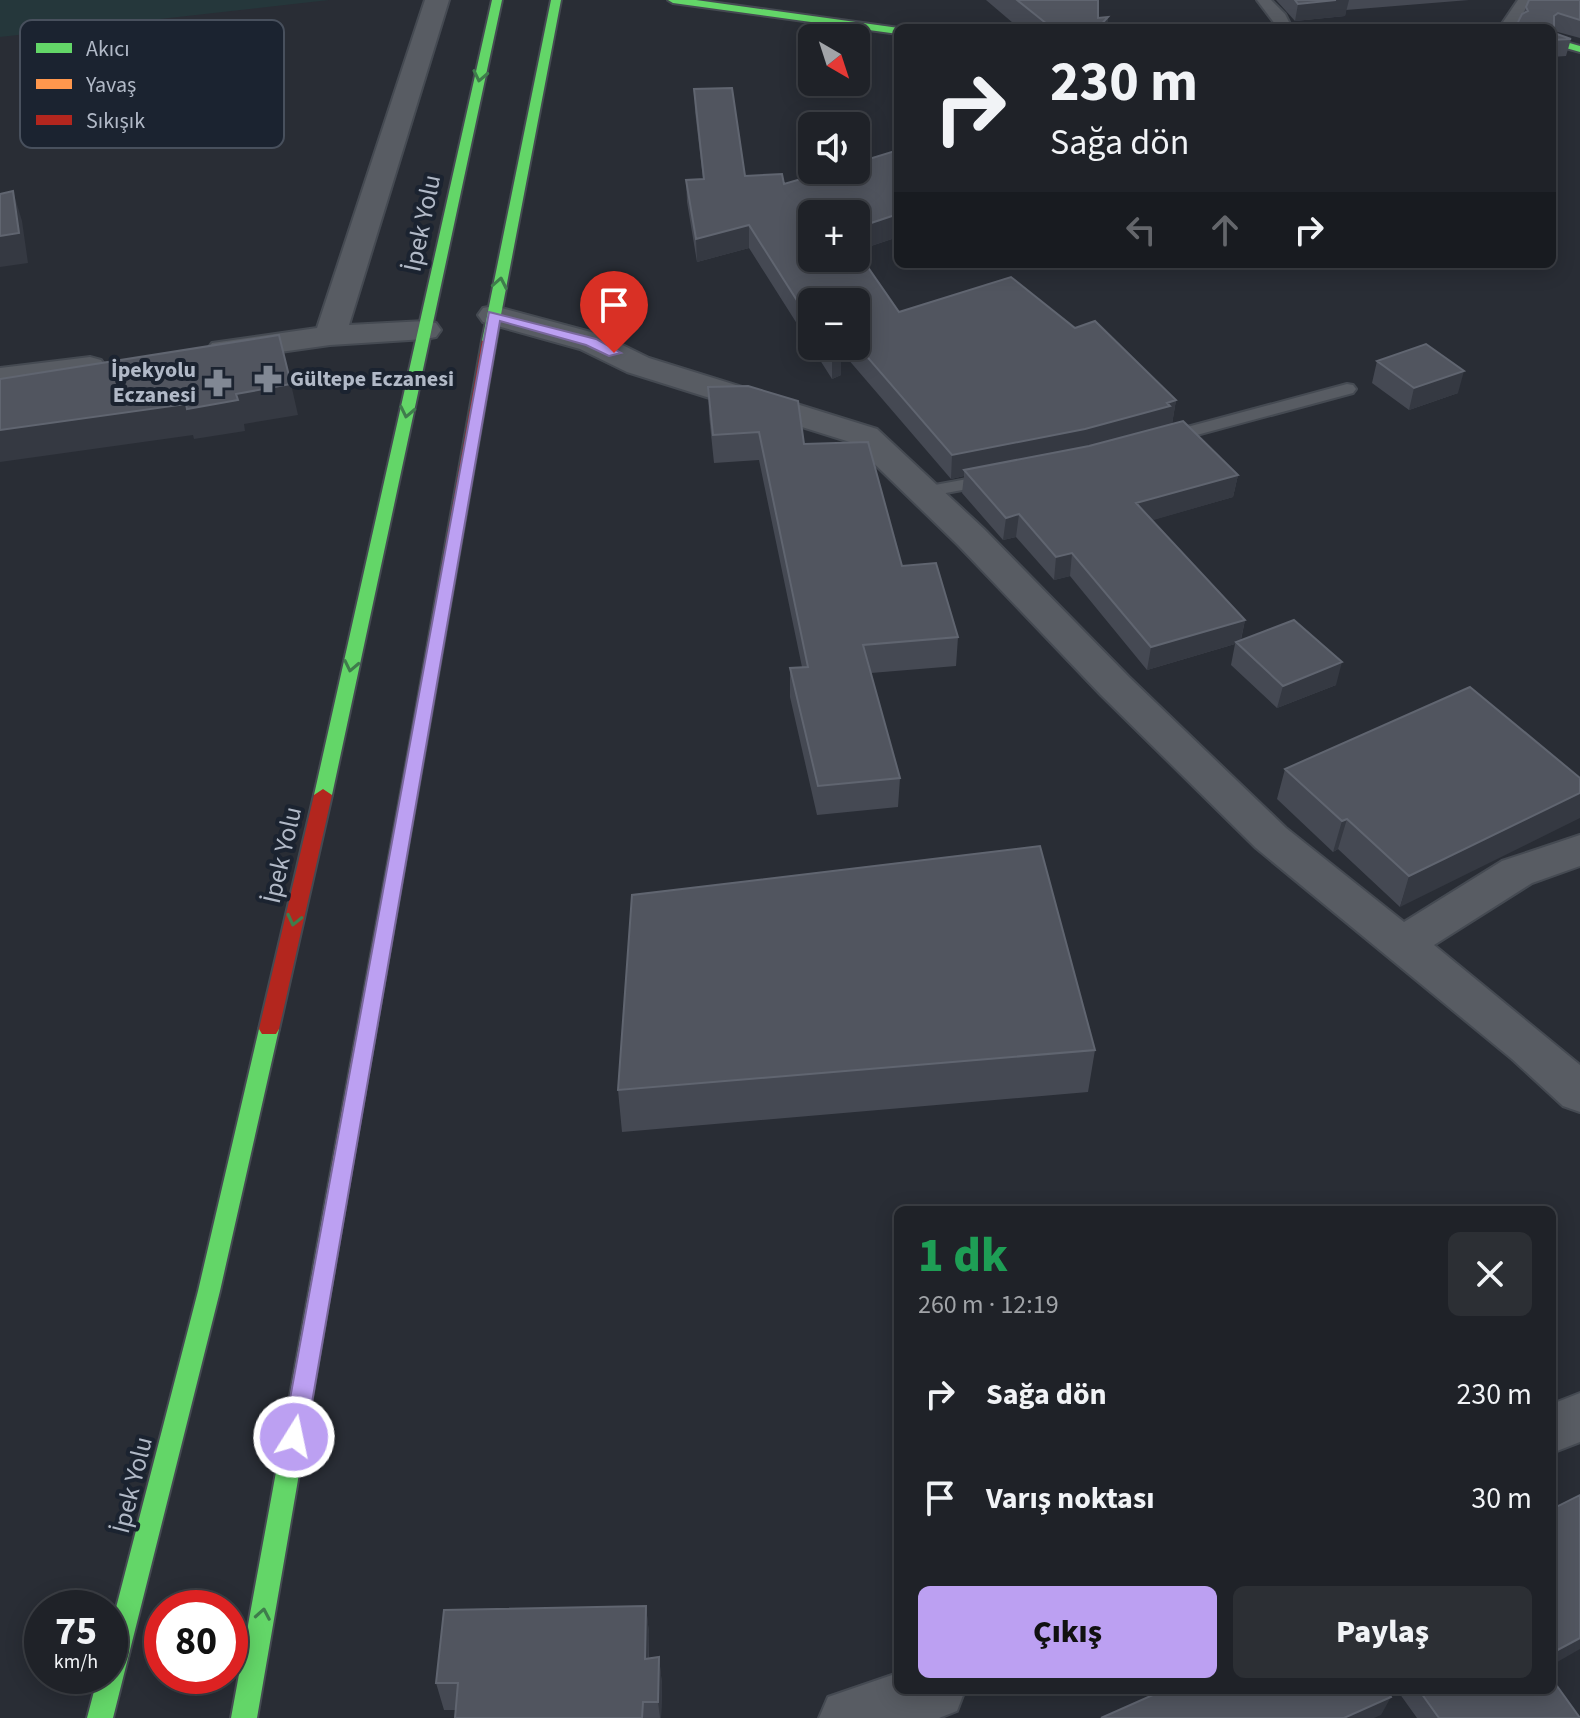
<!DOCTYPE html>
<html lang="tr">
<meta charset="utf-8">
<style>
:root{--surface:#1f2228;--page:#2c2f34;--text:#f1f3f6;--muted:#a1a4a8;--line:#3c3f45;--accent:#bca0f2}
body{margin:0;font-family:"Source Sans 3",sans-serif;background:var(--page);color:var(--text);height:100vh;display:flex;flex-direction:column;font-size:30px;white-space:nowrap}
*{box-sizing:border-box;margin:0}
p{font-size:26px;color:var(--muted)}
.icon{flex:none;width:44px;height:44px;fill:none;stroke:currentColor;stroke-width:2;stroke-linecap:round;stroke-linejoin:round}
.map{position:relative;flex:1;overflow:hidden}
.panel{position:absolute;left:894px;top:1206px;width:662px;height:488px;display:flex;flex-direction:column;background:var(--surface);border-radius:12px;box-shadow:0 4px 20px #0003,0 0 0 2px var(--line)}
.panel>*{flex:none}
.top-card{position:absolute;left:894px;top:24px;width:662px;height:244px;border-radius:12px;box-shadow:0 4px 20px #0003,0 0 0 2px var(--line);background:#1f2228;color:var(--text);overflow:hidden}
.needle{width:52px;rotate:141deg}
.buttons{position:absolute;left:798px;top:24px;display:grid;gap:16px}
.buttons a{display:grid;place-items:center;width:72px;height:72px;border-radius:12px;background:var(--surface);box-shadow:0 4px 20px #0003,0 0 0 2px var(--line);font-size:40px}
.speed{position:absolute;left:24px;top:1590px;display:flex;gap:16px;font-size:40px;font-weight:700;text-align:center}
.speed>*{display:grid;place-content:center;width:104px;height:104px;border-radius:50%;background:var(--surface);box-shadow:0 4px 20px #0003,0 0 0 2px var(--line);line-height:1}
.speed small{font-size:20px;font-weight:400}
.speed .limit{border:12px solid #d22;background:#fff;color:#111}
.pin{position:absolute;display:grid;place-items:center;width:68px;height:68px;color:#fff;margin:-82px -34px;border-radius:50% 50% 50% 0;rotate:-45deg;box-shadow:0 0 8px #0007}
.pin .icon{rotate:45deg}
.me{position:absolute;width:88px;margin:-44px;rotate:10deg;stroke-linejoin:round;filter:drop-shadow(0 0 6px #0008)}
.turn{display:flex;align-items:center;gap:28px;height:168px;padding:0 24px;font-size:36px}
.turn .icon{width:104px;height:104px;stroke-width:2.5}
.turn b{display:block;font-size:56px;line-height:68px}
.lanes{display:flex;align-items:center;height:76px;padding:0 24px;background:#0003;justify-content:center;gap:40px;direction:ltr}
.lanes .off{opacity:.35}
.round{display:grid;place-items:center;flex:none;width:84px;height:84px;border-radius:12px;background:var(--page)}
.summary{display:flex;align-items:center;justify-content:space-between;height:136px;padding:0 24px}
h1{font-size:48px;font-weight:800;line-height:60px;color:#1e9e55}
.cta{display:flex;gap:16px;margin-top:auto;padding:16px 24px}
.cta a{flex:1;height:92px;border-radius:12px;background:var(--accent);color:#111;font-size:32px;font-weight:800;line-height:92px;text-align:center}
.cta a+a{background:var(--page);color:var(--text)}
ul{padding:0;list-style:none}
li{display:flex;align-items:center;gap:24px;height:104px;padding:0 24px}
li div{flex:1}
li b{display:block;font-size:30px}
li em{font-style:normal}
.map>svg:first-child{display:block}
</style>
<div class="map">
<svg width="1580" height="1718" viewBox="0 0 1580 1718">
<rect width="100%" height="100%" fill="#292d35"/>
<!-- green -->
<path fill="#25373b" d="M0,0H329L0,37Z"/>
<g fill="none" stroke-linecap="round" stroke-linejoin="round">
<defs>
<path id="lane" d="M1257,0H1271L1285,14L1292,28H1278Z
M1518,0H1532L1513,28H1499Z
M1347,384L1353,385L1356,389L1353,393L1167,443L1158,438L1161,434Z
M989,475L995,476L998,480L995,484L924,497L915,492L924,487Z"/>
<path id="street" d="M425,0H449L349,325L425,321L436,323L441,330L436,337L425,339L330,345L223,360L212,357L207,350L212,343L317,328Z
M494,306L602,335L649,358L877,429L984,529L1129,677L1286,828L1404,922L1502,861L1580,835V866L1532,883L1434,945L1580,1065V1112L1563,1106L1512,1059L1256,848L1101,695L958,545L853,443L627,372L580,349L483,322L478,315L483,308Z
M90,357L101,360L106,367L101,374L0,388V368Z
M1580,1393V1442L1552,1453V1404Z
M898,1673V1690H965L957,1711L939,1718H819L828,1697Z"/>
<path id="fast" d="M492,0H502L332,795L323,801L314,795Z
M551,0H561L496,341L489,345L482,341Z
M668,0H696L899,28L898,34L673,3Z
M1504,25L1511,26L1512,28H1499Z
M1552,38L1580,46V52L1552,44Z
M269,1021L276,1024L279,1029L220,1291L113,1718H87L98,1676H110V1631L198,1291L259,1029L262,1024Z
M342,1157L349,1160L352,1166L257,1718H231L332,1166L335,1160Z"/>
<path id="slow" d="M421,721L429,727L352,1166L349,1172L342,1175L335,1172L332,1166L413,727Z"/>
<path id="jam" d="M489,337L496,341L429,727L421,733L413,727L482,341Z
M323,789L332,795L279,1029L276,1034H262L259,1029L314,795Z"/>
</defs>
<!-- lane casing -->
<use href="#lane" stroke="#454a52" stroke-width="4"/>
<!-- street casing -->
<use href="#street" stroke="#454a52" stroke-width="4"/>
<!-- fast casing -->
<use href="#fast" stroke="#454a52" stroke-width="4"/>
<!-- slow casing -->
<use href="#slow" stroke="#454a52" stroke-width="4"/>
<!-- jam casing -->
<use href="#jam" stroke="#454a52" stroke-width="4"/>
<!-- lane -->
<use href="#lane" fill="#585c63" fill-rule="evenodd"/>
<!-- street -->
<use href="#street" fill="#585c63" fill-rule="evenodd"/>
<!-- fast -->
<use href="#fast" fill="#63d668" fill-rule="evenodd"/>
<!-- slow -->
<use href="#slow" fill="#ff974d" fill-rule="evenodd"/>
<!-- jam -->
<use href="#jam" fill="#b3261e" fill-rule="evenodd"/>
</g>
<!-- wall -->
<path fill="#454953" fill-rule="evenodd" d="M986,0H1098V18L1108,17L1107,28H1019Z
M1276,0H1469L1346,10L1345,16L1295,21Z
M1580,0V38L1554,31V33L1571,39L1566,56L1552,57V28L1524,13L1526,7Z
M694,89L745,176L784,184L898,150V237L856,251L899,312L1075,328L1176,400L1172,424L1238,475L1233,497L1152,520L1245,620L1241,640L1336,685L1277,708L1231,665L1235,644L1147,670L1070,576L1054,580L1016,537L1003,540L962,493L964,476L951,479L841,351V375L832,379L749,248L697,262L687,202L686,180L703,179L695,111ZM812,302H856V346H812Z
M1377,361L1458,393L1409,410L1372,383Z
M708,387L804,444L958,637L956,666L871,673L900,778L898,807L817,815L790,697V668L802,667L759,460L714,463L709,415Z
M1470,687L1400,907L1338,849L1333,852L1277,799L1285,769Z
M1095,1050L1088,1092L622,1132L618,1090Z
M646,1606L649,1634V1658L659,1657L662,1685L661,1718H455V1710H444L436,1683Z
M1397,1690H1552L1580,1718H1417Z"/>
<!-- shaded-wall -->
<path fill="#353942" d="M1336,0H1349L1345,16L1295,21L1298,4Z
M1108,17L1107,28H1098Z
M13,191L22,221L28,263L0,267V236Z
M898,214V237L856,251V228Z
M749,225V248L697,262L696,239Z
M841,351V375L832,379V355Z
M1464,371L1458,393L1409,410L1414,388Z
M291,384L298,415L244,424L245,431L194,439L193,435L0,462V430Z
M1176,400L1172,424L1082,453L964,470V476L951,479L952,455Z
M1238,475L1233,497L1133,526L1136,503Z
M1019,514L1016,537L1003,540L1006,518Z
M1072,553L1070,576L1054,580L1056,557Z
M1245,620L1240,643L1236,642L1235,644L1147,670L1151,647Z
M1342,662L1336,685L1277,708L1283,686Z
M1580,793V818L1400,907L1409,876Z
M1347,819L1338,849L1333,852L1342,821Z
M646,1606L649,1634L648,1686L645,1659Z
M1580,1638V1649L1552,1665V1653Z
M659,1657L662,1685L661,1718H660L658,1702Z
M1391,1697L1381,1715L1374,1718H1344Z"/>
<!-- building -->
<path fill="#51555f" stroke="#606570" stroke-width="2" d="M1017,0H1098V18L1108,17L1098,28H1019L1047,24Z
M1295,0H1336L1298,4Z
M1529,0H1580V20L1558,13L1554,16V33L1571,39L1552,40V28H1515L1522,14L1528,11L1526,7Z
M732,88L745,176L782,174L784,184L832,170H856V163L898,150V214L856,228V214H812V258H856V250L899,312L1011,277L1075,328L1095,321L1176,400L1167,403L1170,406L1085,429L952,455L856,344V302H812V324L749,225L696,239L686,180L704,179L694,89Z
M13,191L19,233L0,236V194Z
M279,335L291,384L236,394L238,400L187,409L186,404L0,430V379Z
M1426,344L1464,371L1414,388L1377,361Z
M826,346H840L841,351L832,355Z
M748,386L798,401L804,444L868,442L902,566L936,563L958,637L863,645L900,778L818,786L790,668L808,667L759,432L713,435L708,387Z
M1183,421L1238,475L1136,503L1245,620L1151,647L1072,553L1056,557L1019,514L1006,518L964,470L1089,446Z
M1294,620L1342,662L1283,686L1236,642Z
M1470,687L1580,778V793L1409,876L1347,819L1342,821L1285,769Z
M1040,846L1095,1050L618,1090L632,895Z
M1580,1495V1638L1552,1653V1509Z
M646,1606L645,1659L659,1657L658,1702H643L642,1718H455L458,1683H436L444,1610Z
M1552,1679L1580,1718H1439L1419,1690H1552Z
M1164,1690H1387L1391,1697L1344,1718H1101Z"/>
<!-- one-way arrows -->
<defs><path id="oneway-chevron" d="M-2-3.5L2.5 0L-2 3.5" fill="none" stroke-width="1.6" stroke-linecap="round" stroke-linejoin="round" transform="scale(2)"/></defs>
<g stroke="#3f7c4c">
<use href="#oneway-chevron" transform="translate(480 76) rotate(102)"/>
<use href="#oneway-chevron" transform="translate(500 283) rotate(-79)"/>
<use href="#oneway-chevron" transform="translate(407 412) rotate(102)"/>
<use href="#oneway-chevron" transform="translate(351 666) rotate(102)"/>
<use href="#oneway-chevron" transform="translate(294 920) rotate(103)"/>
<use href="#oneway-chevron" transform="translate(263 1614) rotate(-80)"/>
</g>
<!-- route -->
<path fill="#bca0f2" stroke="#7a689d" stroke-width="2" d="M489,312L596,339L621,353L609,356L586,345L500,321L306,1437L303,1445L294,1448L286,1445L283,1437Z"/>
<!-- icons -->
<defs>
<symbol id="pharmacy-bare" viewBox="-9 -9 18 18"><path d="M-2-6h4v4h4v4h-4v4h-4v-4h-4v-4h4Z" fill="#818894" stroke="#1b2330" stroke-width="2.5" paint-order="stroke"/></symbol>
</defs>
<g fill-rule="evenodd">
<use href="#pharmacy-bare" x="248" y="359" width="40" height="40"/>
<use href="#pharmacy-bare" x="198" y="363" width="40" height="40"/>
</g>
<g text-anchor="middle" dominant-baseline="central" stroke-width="8" stroke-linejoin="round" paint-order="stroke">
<!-- far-poi labels -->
<g font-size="22" font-weight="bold" fill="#b1b9c7" stroke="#1b2330" text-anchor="end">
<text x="196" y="370">İpekyolu<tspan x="196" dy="25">Eczanesi</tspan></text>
<text x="290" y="379" text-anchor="start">Gültepe Eczanesi</text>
</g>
<!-- street labels -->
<g font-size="26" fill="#b1b9c7" stroke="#1b2330">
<text transform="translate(422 223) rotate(-78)">İpek Yolu</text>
<text transform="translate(282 855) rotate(-77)">İpek Yolu</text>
<text transform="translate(132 1485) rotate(-76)">İpek Yolu</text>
</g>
</g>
<!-- legend -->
<rect x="20" y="20" width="264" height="128" rx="12" fill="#1b2330" stroke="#48505d" stroke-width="2"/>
<rect x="36" y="43" width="36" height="10" fill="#63d668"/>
<rect x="36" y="79" width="36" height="10" fill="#ff974d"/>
<rect x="36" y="115" width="36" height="10" fill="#b3261e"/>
<g font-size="22" fill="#b1b9c7">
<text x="86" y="56">Akıcı</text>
<text x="86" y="92">Yavaş</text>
<text x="86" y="128">Sıkışık</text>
</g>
</svg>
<div class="buttons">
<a><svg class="needle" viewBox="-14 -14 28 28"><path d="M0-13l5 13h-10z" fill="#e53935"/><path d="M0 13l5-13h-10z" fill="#a1a4a8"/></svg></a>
<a><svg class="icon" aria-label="sound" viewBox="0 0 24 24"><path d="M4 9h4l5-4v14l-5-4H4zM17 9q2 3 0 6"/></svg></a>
<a>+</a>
<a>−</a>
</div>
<div class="speed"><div>75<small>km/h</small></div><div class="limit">80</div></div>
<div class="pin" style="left:614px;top:353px;background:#d93025"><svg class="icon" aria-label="arrive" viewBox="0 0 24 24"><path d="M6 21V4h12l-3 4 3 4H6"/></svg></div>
<svg class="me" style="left:294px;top:1437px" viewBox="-20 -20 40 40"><circle r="17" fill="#bca0f2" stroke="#fff" stroke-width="3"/><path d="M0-11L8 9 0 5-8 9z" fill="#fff"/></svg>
<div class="top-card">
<div class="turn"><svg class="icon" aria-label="right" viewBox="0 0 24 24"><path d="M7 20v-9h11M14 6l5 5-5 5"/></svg><div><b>230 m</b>Sağa dön</div></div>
<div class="lanes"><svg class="icon off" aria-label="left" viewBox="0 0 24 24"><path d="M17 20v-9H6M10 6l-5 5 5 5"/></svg><svg class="icon off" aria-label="ahead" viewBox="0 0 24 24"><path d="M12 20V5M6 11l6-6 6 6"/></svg><svg class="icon" aria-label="right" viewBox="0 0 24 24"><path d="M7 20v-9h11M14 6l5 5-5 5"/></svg></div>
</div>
<section class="panel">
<div class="summary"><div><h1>1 dk</h1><p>260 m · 12:19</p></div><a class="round"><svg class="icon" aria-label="close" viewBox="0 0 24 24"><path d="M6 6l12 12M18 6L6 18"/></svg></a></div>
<ul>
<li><svg class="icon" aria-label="right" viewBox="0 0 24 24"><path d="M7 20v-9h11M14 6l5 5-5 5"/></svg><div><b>Sağa dön</b></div><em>230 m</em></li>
<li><svg class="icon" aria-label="arrive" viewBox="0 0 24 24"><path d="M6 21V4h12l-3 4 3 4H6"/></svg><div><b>Varış noktası</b></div><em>30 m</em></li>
</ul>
<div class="cta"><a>Çıkış</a><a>Paylaş</a></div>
</section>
</div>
